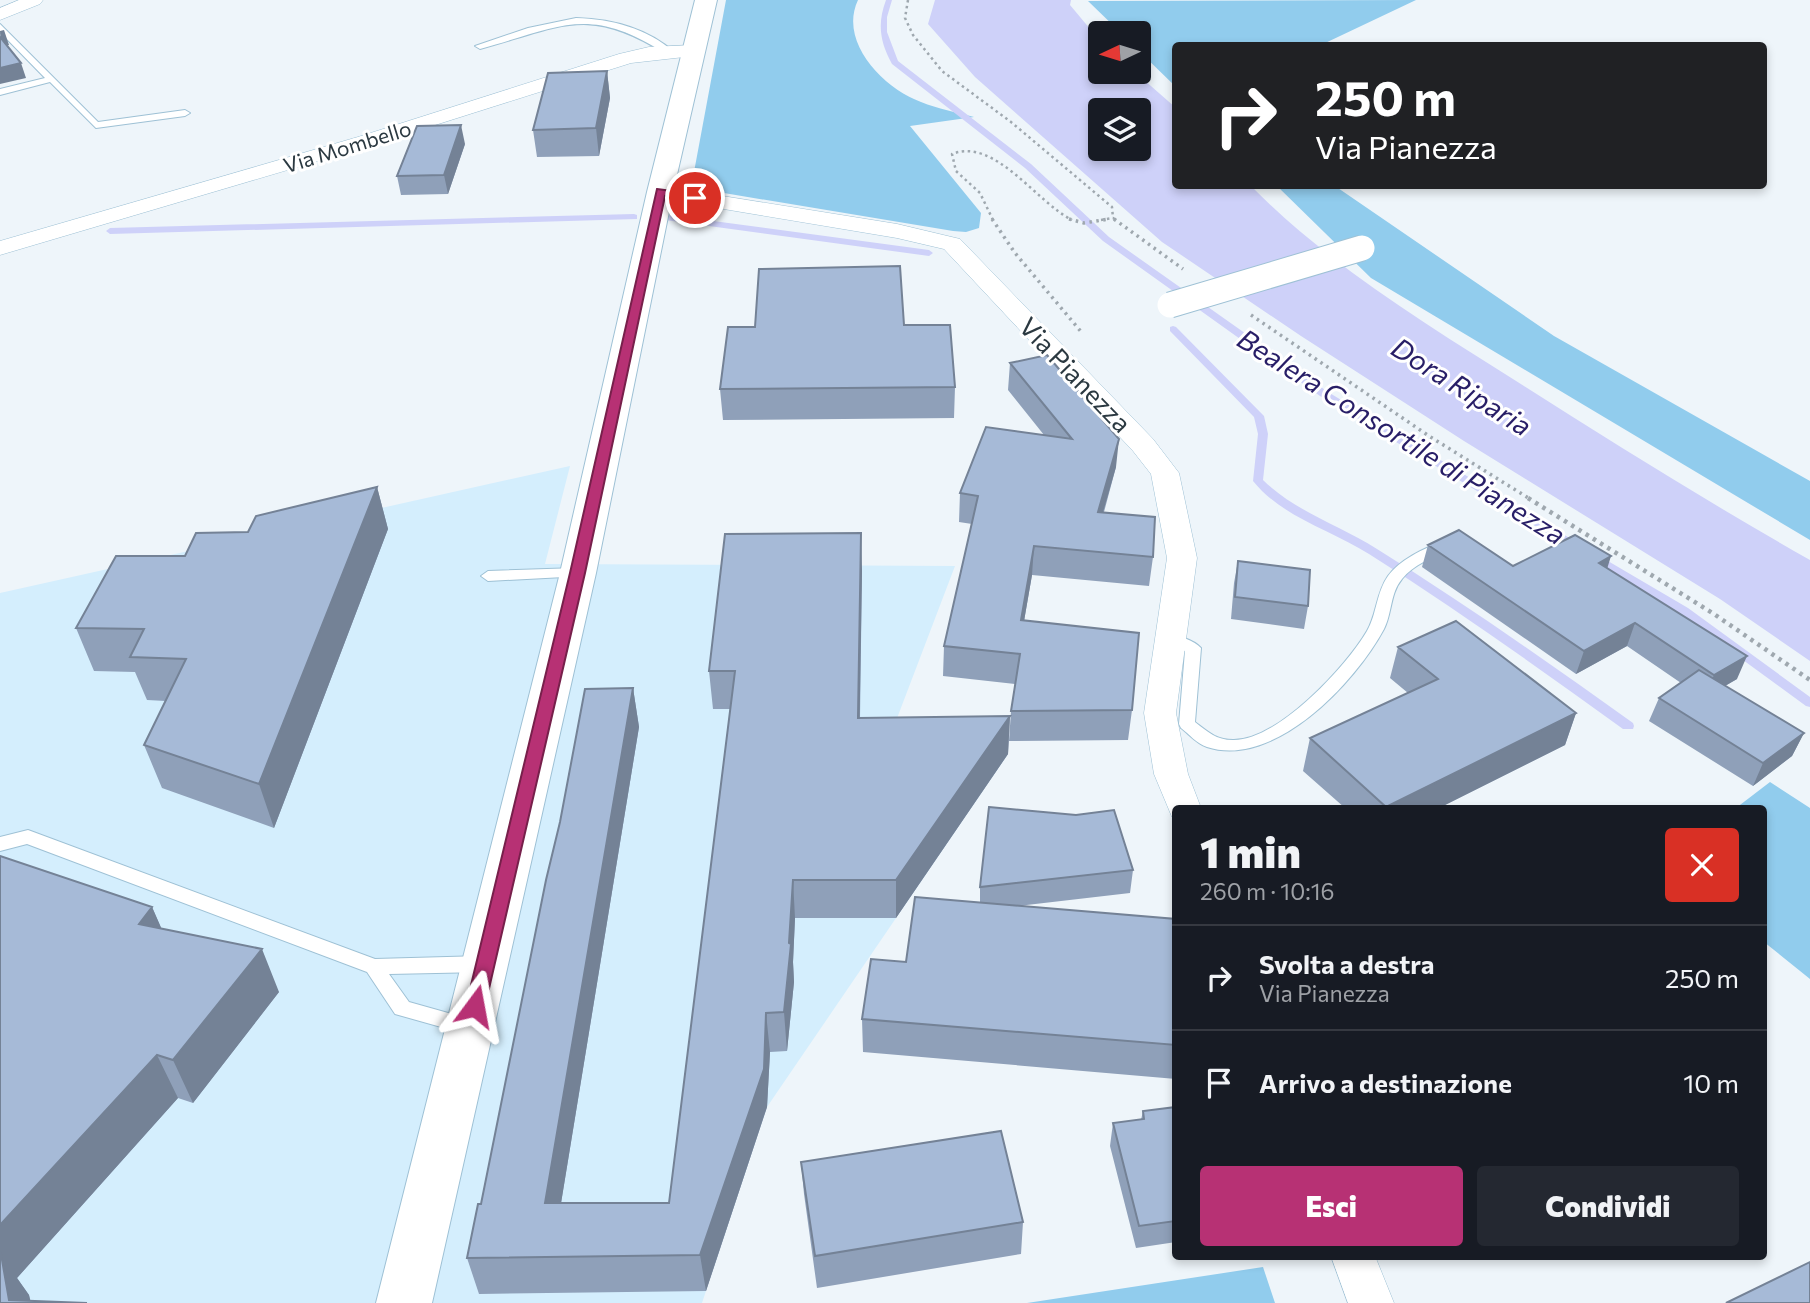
<!DOCTYPE html>
<html lang="it">
<meta charset="utf-8">
<style>
:root{--surface:#171b24;--page:#242831;--text:#f1f3f6;--muted:#9ea1a6;--line:#363941;--accent:#b73174}
body{margin:0;font-family:Commissioner,sans-serif;background:var(--page);color:var(--text);height:100vh;display:flex;flex-direction:column;font-size:26px;white-space:nowrap}
*{box-sizing:border-box;margin:0}
p{font-size:23px;color:var(--muted)}
.icon{flex:none;width:38px;height:38px;fill:none;stroke:currentColor;stroke-width:2;stroke-linecap:round;stroke-linejoin:round}
.map{position:relative;flex:1;overflow:hidden}
.side{position:absolute;left:1172px;top:805px;width:595px;height:455px;display:flex;flex-direction:column;background:var(--surface);border-radius:7px;box-shadow:0 4px 10px #0003}
.side>*{flex:none}
.guide{position:absolute;left:1172px;top:42px;width:595px;height:147px;border-radius:7px;box-shadow:0 4px 10px #0003;background:#202124;color:#fff;overflow:hidden}
.needle{width:46px;rotate:266deg}
.buttons{position:absolute;left:1088px;top:21px;display:grid;gap:14px}
.buttons a{display:grid;place-items:center;width:63px;height:63px;border-radius:7px;background:var(--surface);box-shadow:0 4px 10px #0003;font-size:35px}
.pin{position:absolute;display:grid;place-items:center;width:60px;height:60px;color:#fff;margin:-30px;border:4px solid #fff;border-radius:50%;box-shadow:0 2px 7px #0007}
.me{position:absolute;width:77px;margin:-38px;rotate:13deg;stroke-linejoin:round;filter:drop-shadow(0 0 5px #0008)}
.turn{display:flex;align-items:center;gap:24px;height:147px;padding:0 28px;font-size:32px}
.turn .icon{width:91px;height:91px;stroke-width:2.5}
.turn b{display:block;font-size:49px;line-height:60px}
.round{display:grid;place-items:center;flex:none;width:74px;height:74px;border-radius:7px;background:var(--page)}
.headline{display:flex;align-items:center;justify-content:space-between;height:119px;padding:0 28px}
h1{font-size:42px;font-weight:800;line-height:52px}
.button{display:flex;gap:14px;margin-top:auto;padding:14px 28px}
.button a{flex:1;height:80px;border-radius:7px;background:var(--accent);color:#fff;font-size:28px;font-weight:800;line-height:80px;text-align:center}
.button a+a{background:var(--page);color:var(--text)}
ul{padding:0;list-style:none}
li{display:flex;align-items:center;gap:21px;height:105px;padding:0 28px;border-top:2px solid var(--line)}
li div{flex:1}
li b{display:block;font-size:26px}
li em{font-style:normal}
.map>svg:first-child{display:block}
</style>
<div class="map">
<svg width="1810" height="1303" viewBox="0 0 1810 1303">
<rect width="100%" height="100%" fill="#eef5fa"/>
<!-- built -->
<path fill="#d4eefd" d="M570,466L545,564L955,566L883,755L1008,754L767,1107L702,1303H0V593Z"/>
<!-- green -->
<path fill="#91cced" d="M726,0H858C838,42 884,89 921,102C938,109 956,112 974,117L910,126L981,213L979,228L966,232L953,231L712,191L694,172Z
M1416,0L1321,45L1176,46V87L1139,51V33H1121L1088,1Z
M1277,186H1335L1554,336L1810,481V540L1371,278Z
M1770,782L1810,808V979L1764,942V808H1736Z
M1263,1267L1275,1303H1027Z"/>
<!-- water -->
<path fill="#ced1f9" fill-rule="evenodd" d="M935,0H1071L1070,5L1101,42V72H1135L1176,108V186H1251C1330,266 1429,326 1524,386C1618,446 1713,505 1810,560V661L1720,599L1464,441L1301,336L1162,242L975,77L928,24ZM1101,110H1139V149H1101Z"/>
<g fill="none" stroke-linecap="round" stroke-linejoin="round">
<!-- stream -->
<path fill="#ced1f9" fill-rule="evenodd" d="M886,0H892L887,17V32L898,61L1031,164L1109,237L1328,392L1581,545L1583,547L1581,549H1573L1320,396L1103,241L1025,168L892,64C880,42 877,24 886,0Z
M634,214L637,215V219L110,234L106,231L110,228Z
M668,215L929,250L933,253L929,256L665,220V216Z
M1173,326L1176,327L1264,416L1268,434L1263,480C1296,512 1339,525 1377,549C1464,603 1549,663 1633,723L1634,726L1633,729H1623C1540,669 1456,609 1369,554C1331,530 1282,517 1253,481L1258,434L1254,417L1170,331V327Z
M1596,554L1688,608L1810,697V707L1806,706L1680,614L1592,560L1590,558Z"/>
<defs>
<path id="lane" d="M576,18C611,19 647,28 674,52L666,54C588,4 561,27 480,49L475,46L528,28Z
M0,24L98,122L185,110L190,113L185,116L96,128L50,82L0,95V89L45,78L0,32Z
M1442,543L1447,544L1449,547L1447,550C1432,558 1413,565 1402,579C1390,593 1392,614 1384,629C1355,683 1274,769 1207,747C1197,744 1189,734 1181,728L1179,724L1185,651L1163,643L1161,639L1163,635C1174,633 1194,640 1201,648L1195,722C1208,732 1216,740 1233,740C1277,741 1346,667 1367,631C1377,614 1376,593 1388,576C1399,561 1424,547 1442,543Z
M578,568L583,570L585,573L583,576L488,581L481,576L488,571Z
M28,830L375,959L483,956L490,959L493,964L490,969L483,972L389,974L409,1002L473,1020L476,1026L473,1032L466,1034L395,1014L367,972L27,844L0,851V837Z"/>
<path id="street" d="M19,0H43L40,4L0,20V8Z
M695,45L704,51L702,55L631,63L372,145L0,255V241L358,137L619,54L649,47Z
M660,186L897,224L960,239L1153,439L1179,473L1197,558L1176,713L1188,774L1201,808H1176V818L1172,817L1154,774L1144,713L1167,558L1151,474L1133,451L944,249L897,238L652,197L649,192L652,187Z
M1331,1256H1375L1394,1303H1348Z"/>
<path id="secondary" d="M695,0H717L673,192L596,573L432,1303H376L560,573L647,192Z"/>
</defs>
<!-- lane casing -->
<use href="#lane" stroke="#9ec1d5" stroke-width="2"/>
<!-- street casing -->
<use href="#street" stroke="#9ec1d5" stroke-width="1"/>
<!-- secondary casing -->
<use href="#secondary" stroke="#9ec1d5" stroke-width="2"/>
<!-- path-far2 -->
<path stroke="#9fa8af" stroke-width="2.5" stroke-dasharray="2.5 3.5" stroke-linecap="butt" d="M908,0L905,18L913,35L942,71L1011,122L1112,207L1113,218
M993,220L980,193L956,171L952,154C995,137 1036,202 1072,220
M1101,220L1113,218L1116,220"/>
<!-- path-far1 -->
<path stroke="#9fa8af" stroke-width="3.5" stroke-dasharray="2.5 4.5" stroke-linecap="butt" d="M992,219L1015,253L1083,334
M1069,219L1084,223L1109,219
M1114,219L1183,269
M1251,315L1429,436L1530,499"/>
<!-- path -->
<path stroke="#9fa8af" stroke-width="4.5" stroke-dasharray="3.5 5" stroke-linecap="butt" d="M1528,498L1714,614L1810,680"/>
<!-- lane -->
<use href="#lane" fill="#fff" fill-rule="evenodd"/>
<!-- street -->
<use href="#street" fill="#fff" fill-rule="evenodd"/>
<!-- secondary -->
<use href="#secondary" fill="#fff" fill-rule="evenodd"/>
<defs>
<path id="street-bridge" d="M1170,305L1362,248"/>
</defs>
<!-- street-bridge casing -->
<use href="#street-bridge" stroke="#9ec1d5" stroke-width="27" stroke-linecap="butt"/>
<!-- street-bridge -->
<use href="#street-bridge" stroke="#fff" stroke-width="25"/>
</g>
<!-- wall -->
<path fill="#8fa0b9" d="M607,71L610,98L599,156L537,157L533,130Z
M465,144L448,194L401,195L397,176Z
M904,325L955,387L954,418L723,420L720,389Z
M1010,363L1116,467L1104,512L1153,557L1149,586L1032,575L1024,621L1132,710L1128,740L1009,741L1011,711L1015,684L943,676L944,646L972,524L959,522L960,493L1044,435L1008,390Z
M377,487L388,529L274,828L162,788L144,745L166,701L147,700L135,672L94,671L76,628L185,556Z
M1428,545L1513,566L1607,568L1737,679L1725,686L1804,733L1792,756L1753,786L1649,721L1659,698L1681,683L1627,646L1576,674L1422,567Z
M1238,561L1308,606L1304,629L1231,619L1234,583Z
M862,570L860,718L1010,716L1008,754L896,918H795L793,962L794,982L787,1051L770,1052L767,1107L706,1291L479,1294L467,1258L481,1204L633,688L639,727L561,1203H669L730,709H713L709,671Z
M1398,647L1576,713L1565,745L1439,808H1345L1303,771L1310,738L1408,693L1390,678Z
M1133,870L1130,893L1018,906L1176,919V1079L863,1052L862,1019L906,962L980,903V887Z
M152,907L161,928L279,992L193,1103L178,1098L17,1278L29,1295L30,1301L0,1303Z
M1176,1107V1242L1136,1248L1110,1146L1113,1123L1141,1120L1143,1111Z
M801,1162L1023,1222L1021,1254L817,1288L804,1194Z"/>
<!-- shaded-wall -->
<path fill="#748296" d="M4,30L9,45L1,47L0,31Z
M21,63L26,78L0,84V68Z
M607,71L610,98L599,156L596,128Z
M461,125L465,144L448,194L444,175Z
M1119,439L1116,467L1095,540L1098,512Z
M377,487L388,529L274,828L259,784Z
M861,533L862,570L859,756L858,718Z
M1034,546L1032,575L1019,650L1021,620Z
M1611,556L1604,579L1599,563Z
M1635,623L1627,646L1576,674L1584,651Z
M1747,656L1737,679L1704,698L1714,675Z
M633,688L639,727L555,1240L545,1203Z
M1576,713L1565,745L1439,808H1386V807Z
M1010,716L1008,754L896,918V880Z
M1804,733L1792,756L1753,786L1763,763Z
M793,880L795,918L793,962L794,982L787,1051L784,1012Z
M152,907L171,950L139,924Z
M262,949L279,992L193,1103L173,1060Z
M766,1013L770,1052L767,1107L706,1291L700,1255Z
M157,1055L178,1098L17,1278L29,1295L31,1303L9,1300L0,1261V1225Z"/>
<!-- building -->
<path fill="#a6bad7" stroke="#748296" stroke-width="2" d="M0,37L21,63L0,68Z
M607,71L596,128L533,130L548,73Z
M461,125L444,175L397,176L417,126Z
M900,266L904,325H950L955,387L720,389L728,327H755L759,269Z
M1047,355L1119,439L1098,512L1155,517L1153,557L1034,546L1021,620L1139,633L1132,710L1011,711L1020,654L944,646L978,496L960,493L986,427L1072,439L1010,363Z
M377,487L259,784L144,745L186,659L130,657L144,629L76,628L116,556H185L196,533L248,532L256,516Z
M1459,530L1513,566L1575,535L1611,556L1599,563L1747,656L1714,675L1635,623L1584,651L1428,545Z
M861,533L858,718L1010,716L896,880H793L789,943L791,944L784,1012L766,1013L764,1069L700,1255L467,1258L478,1204H481L546,880L560,822L585,689L633,688L545,1203H669L735,671H709L725,534Z
M1238,561L1310,570L1308,606L1235,597Z
M1456,621L1576,713L1386,807L1310,738L1438,679L1398,647Z
M1699,670L1804,733L1763,763L1659,698Z
M989,807L1076,815L1114,810L1133,870L980,887Z
M0,856L152,907L139,924L262,949L173,1060L157,1055L0,1225Z
M915,897L1176,919V1045L862,1019L871,959L906,962Z
M1176,1107V1221L1139,1226L1113,1123L1144,1119L1143,1111Z
M1001,1131L1023,1222L815,1256L801,1162Z
M0,1253L1,1254L9,1300L87,1303H0Z
M1810,1262V1303H1726Z"/>
<!-- route -->
<path fill="#b73174" stroke="#77204b" stroke-width="2" d="M657,189L695,194L701,198L695,201L665,196L585,573L485,1006L482,1012L475,1014L468,1012L466,1006L570,573Z"/>
<g text-anchor="middle" dominant-baseline="central" stroke-width="6" stroke-linejoin="round" paint-order="stroke">
<!-- far-street labels -->
<g font-size="21" fill="#2b3941" stroke="#fff">
<text transform="translate(347 146) rotate(-17)">Via Mombello</text>
</g>
<!-- street labels -->
<g font-size="26" fill="#2b3941" stroke="#fff">
<text transform="translate(1076 374) rotate(46)">Via Pianezza</text>
</g>
<!-- water labels -->
<g font-size="28" font-style="italic" fill="#281e67" stroke="#fff">
<text transform="translate(1462 386) rotate(32)">Dora Riparia</text>
<text transform="translate(1402 436) rotate(32)">Bealera Consortile di Pianezza</text>
</g>
</g>
</svg>
<div class="buttons">
<a><svg class="needle" viewBox="-14 -14 28 28"><path d="M0-13l5 13h-10z" fill="#e53935"/><path d="M0 13l5-13h-10z" fill="#9ea1a6"/></svg></a>
<a><svg class="icon" aria-label="layers" viewBox="0 0 24 24"><path d="M12 4l9 5-9 5-9-5zM3 14l9 5 9-5"/></svg></a>
</div>
<div class="pin" style="left:695px;top:198px;background:#d93025"><svg class="icon" aria-label="arrive" viewBox="0 0 24 24"><path d="M6 21V4h12l-3 4 3 4H6"/></svg></div>
<svg class="me" style="left:475px;top:1006px" viewBox="-20 -20 40 40"><path d="M0-17L14 15 0 8-14 15z" fill="#b73174" stroke="#fff" stroke-width="4"/></svg>
<div class="guide">
<div class="turn"><svg class="icon" aria-label="right" viewBox="0 0 24 24"><path d="M7 20v-9h11M14 6l5 5-5 5"/></svg><div><b>250 m</b>Via Pianezza</div></div>
</div>
<section class="side">
<div class="headline"><div><h1>1 min</h1><p>260 m · 10:16</p></div><a class="round" style="background:#d93025;color:#fff"><svg class="icon" aria-label="close" viewBox="0 0 24 24"><path d="M6 6l12 12M18 6L6 18"/></svg></a></div>
<ul>
<li><svg class="icon" aria-label="right" viewBox="0 0 24 24"><path d="M7 20v-9h11M14 6l5 5-5 5"/></svg><div><b>Svolta a destra</b><p>Via Pianezza</p></div><em>250 m</em></li>
<li><svg class="icon" aria-label="arrive" viewBox="0 0 24 24"><path d="M6 21V4h12l-3 4 3 4H6"/></svg><div><b>Arrivo a destinazione</b></div><em>10 m</em></li>
</ul>
<div class="button"><a>Esci</a><a>Condividi</a></div>
</section>
</div>
